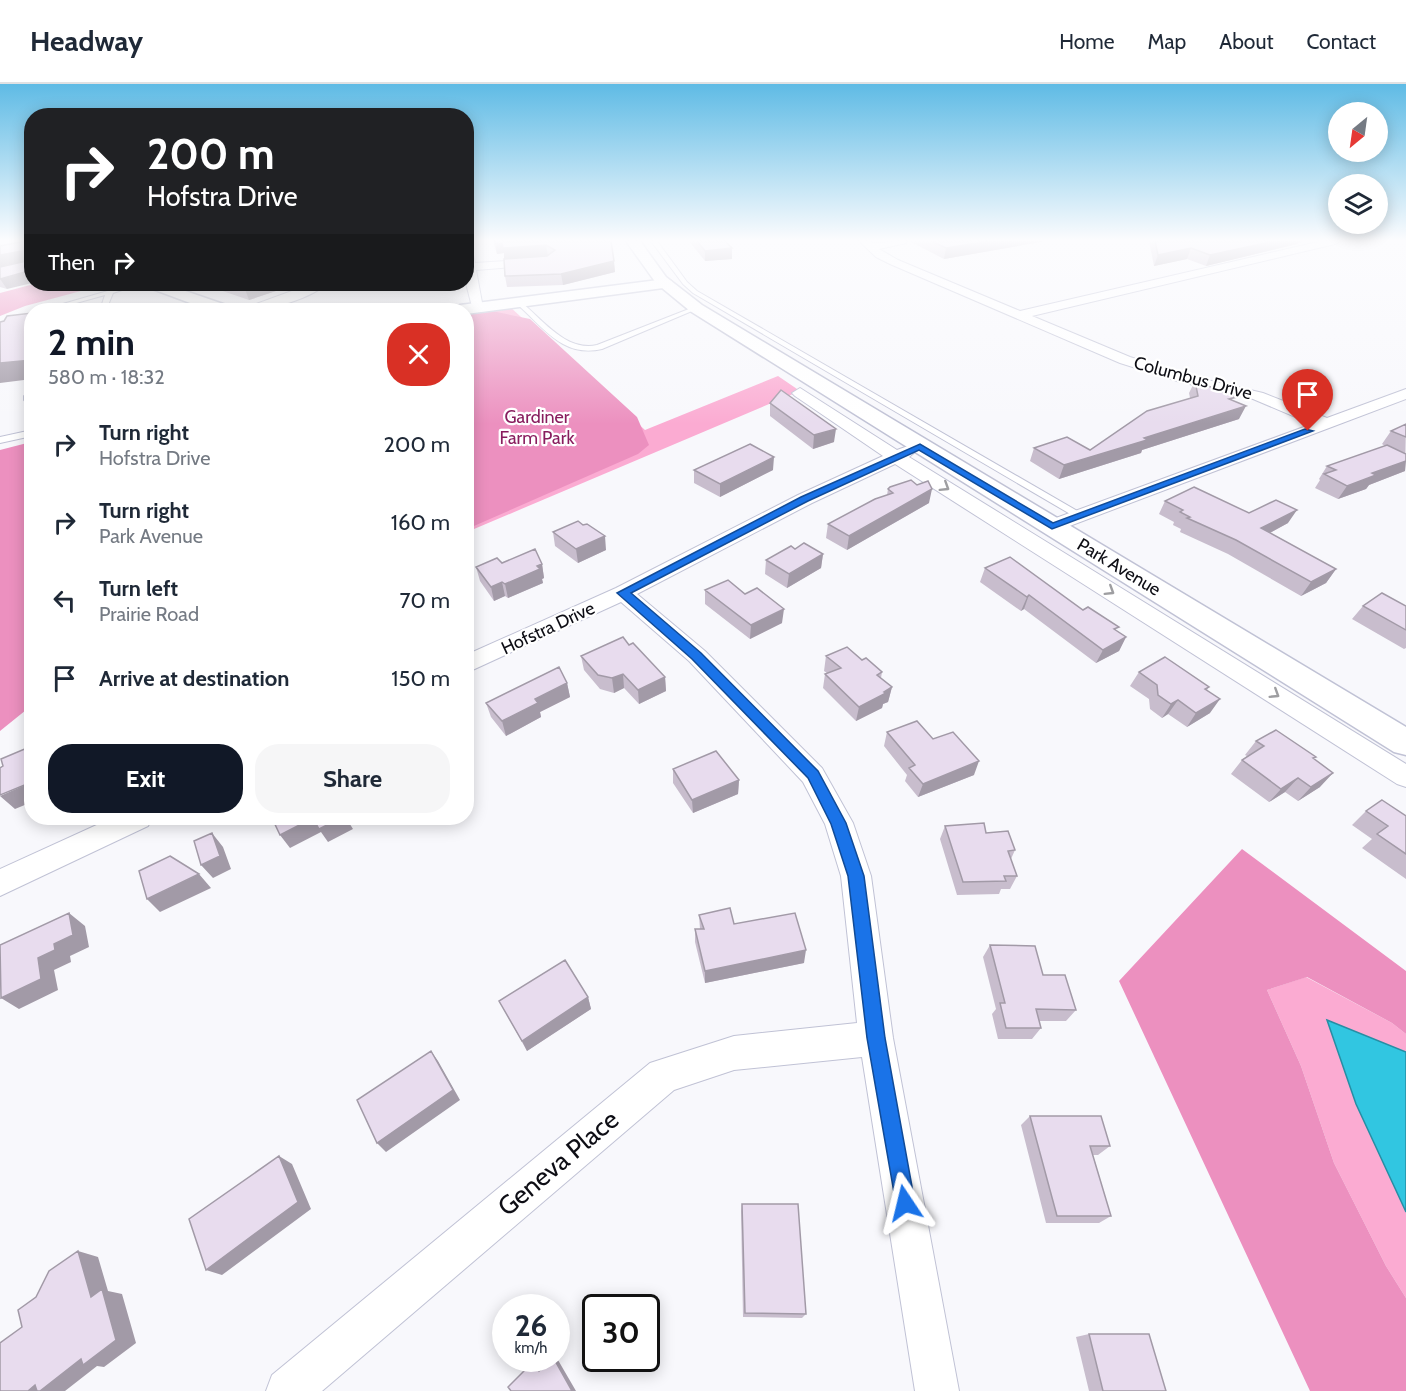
<!DOCTYPE html>
<meta charset="utf-8">
<style>
:root{--surface:#fff;--page:#f6f6f7;--text:#1f2937;--muted:#747a83;--line:#e0e1e3;--accent:#111827}
body{margin:0;font-family:Cabin,sans-serif;background:var(--page);color:var(--text);height:100vh;display:flex;flex-direction:column;font-size:22px;white-space:nowrap}
*{box-sizing:border-box;margin:0}
p{font-size:20px;color:var(--muted)}
.icon{flex:none;width:33px;height:33px;fill:none;stroke:currentColor;stroke-width:2;stroke-linecap:round;stroke-linejoin:round}
.map{position:relative;flex:1;overflow:hidden}
.side{position:absolute;left:24px;top:219px;width:450px;height:522px;display:flex;flex-direction:column;background:var(--surface);border-radius:24px;box-shadow:0 3px 15px #0003}
.side>*{flex:none}
.hud{position:absolute;left:24px;top:24px;width:450px;height:183px;border-radius:24px;box-shadow:0 3px 15px #0003;background:#202124;color:#fff;overflow:hidden}
.needle{width:39px;rotate:209deg}
.controls{position:absolute;left:1328px;top:18px;display:grid;gap:12px}
.controls a{display:grid;place-items:center;width:60px;height:60px;border-radius:50%;background:var(--surface);box-shadow:0 3px 15px #0003;font-size:30px}
.speed{position:absolute;left:492px;top:1210px;display:flex;gap:12px;font-size:30px;font-weight:700;text-align:center}
.speed>*{display:grid;place-content:center;width:78px;height:78px;border-radius:50%;background:var(--surface);box-shadow:0 3px 15px #0003;line-height:1}
.speed small{font-size:15px;font-weight:400}
.speed .limit{border:3px solid #111;border-radius:9px;background:#fff;color:#111}
.pin{position:absolute;display:grid;place-items:center;width:51px;height:51px;color:#fff;margin:-62px -26px;border-radius:50% 50% 50% 0;rotate:-45deg;box-shadow:0 0 6px #0007}
.pin .icon{rotate:45deg}
.me{position:absolute;width:66px;margin:-33px;rotate:350deg;stroke-linejoin:round;filter:drop-shadow(0 0 4px #0008)}
.turn{display:flex;align-items:center;gap:21px;height:126px;padding:0 24px;font-size:27px}
.turn .icon{width:78px;height:78px;stroke-width:2.5}
.turn b{display:block;font-size:42px;line-height:51px}
.then{display:flex;align-items:center;height:57px;padding:0 24px;background:#0003;gap:12px;font-size:22px}
.round{display:grid;place-items:center;flex:none;width:63px;height:63px;border-radius:24px;background:var(--page)}
.overview{display:flex;align-items:center;justify-content:space-between;height:102px;padding:0 24px}
h1{font-size:36px;font-weight:800;line-height:45px;color:var(--accent)}
.primary-button{display:flex;gap:12px;margin-top:auto;padding:12px 24px}
.primary-button a{flex:1;height:69px;border-radius:24px;background:var(--accent);color:#fff;font-size:24px;font-weight:800;line-height:69px;text-align:center}
.primary-button a+a{background:var(--page);color:var(--text)}
ul{padding:0;list-style:none}
li{display:flex;align-items:center;gap:18px;height:78px;padding:0 24px}
li div{flex:1}
li b{display:block;font-size:22px}
li em{font-style:normal}
header{display:flex;align-items:center;gap:36px;box-sizing:border-box;height:84px;padding:0 30px;background:var(--surface);border-bottom:2px solid var(--line)}
header strong{font-size:28px}
nav{display:flex;gap:33px;margin-inline-start:auto;font-size:21px}
.map>svg:first-child{display:block}
</style>
<header>
<strong>Headway</strong>
<nav><a>Home</a><a>Map</a><a>About</a><a>Contact</a></nav>
</header>
<div class="map">
<svg width="1406" height="1307" viewBox="0 0 1406 1307">
<rect width="100%" height="100%" fill="#f8f8fc"/>
<!-- green -->
<path fill="#fbabd2" d="M509,222L645,346L778,292L800,307L467,448L466,228Z
M1306,893L1392,939L1406,950V1214L1386,1182L1334,1079L1301,982L1267,906Z"/>
<!-- forest -->
<path fill="#ec90bf" d="M34,200H107L25,222L0,232V209Z
M487,226L530,235L637,333L649,361L638,370L467,445V230Z
M31,358V622L0,647V366Z
M1242,765L1406,887V950L1392,939L1307,893L1267,906L1301,982L1334,1079L1386,1182L1406,1214V1307H1310L1119,897Z"/>
<!-- water -->
<path fill="#31c6e1" stroke="#268ea4" stroke-width="1.5" d="M1327,936L1406,968V1128L1356,1020Z"/>
<g fill="none" stroke-linecap="round" stroke-linejoin="round">
<defs>
<path id="service" d="M651,157H657L687,198L697,207L1086,432L1085,434H1077L693,209L683,200Z
M132,200H140L113,209L106,226H100L105,211L51,226H42Z
M517,218H521C543,236 566,268 597,261L694,223L699,224L602,265C563,274 544,244 517,220Z
M24,312L32,314V320L24,316Z
M32,346V352L0,359V353Z"/>
<path id="minor" d="M859,157H870L873,159L907,157L906,159L879,165L898,176L1020,227L1322,157H1340L1335,160L1032,232L1130,273L1186,291L1263,309L1327,334L1406,305V315L1059,446H1045L1042,442L1045,438L1312,340L1253,315L1177,297L1120,279L890,180L876,173Z
M466,159L471,162L475,179L537,175L543,178L537,181L476,186L483,224L477,228L473,227L466,199Z
M311,200H326C312,214 266,228 247,226L248,223Z
M800,304L897,366L908,362L914,363L916,367L909,373L1406,680V703L1397,700L895,380L812,419L637,510L705,567L822,684L853,739L871,792L893,954L959,1307H915L862,973L734,986L674,1006L322,1307H266L272,1291L650,979L734,952L857,939L841,792L825,740L803,698L689,577L621,518L466,589V571L616,504L798,411L883,372L795,312L792,309Z
M112,734H152L148,742L0,812V785Z"/>
<path id="tertiary" d="M666,195L671,197L674,200L671,203L466,230V226H452L460,221Z
M144,200H165L229,222L231,226H209L147,203Z"/>
<path id="secondary" d="M626,157H640L666,193L702,221L1406,643V671L1394,668L690,227L656,199Z"/>
</defs>
<!-- service casing -->
<use href="#service" stroke="#c0c2d5" stroke-width="2"/>
<!-- minor casing -->
<use href="#minor" stroke="#c0c2d5" stroke-width="2"/>
<!-- tertiary casing -->
<use href="#tertiary" stroke="#c0c2d5" stroke-width="3"/>
<!-- secondary casing -->
<use href="#secondary" stroke="#c0c2d5" stroke-width="3"/>
<!-- service -->
<use href="#service" fill="#fff" fill-rule="evenodd"/>
<!-- minor -->
<use href="#minor" fill="#fff" fill-rule="evenodd"/>
<!-- tertiary -->
<use href="#tertiary" fill="#fff" fill-rule="evenodd"/>
<!-- secondary -->
<use href="#secondary" fill="#fff" fill-rule="evenodd"/>
</g>
<!-- wall -->
<path fill="#c8bdcd" d="M493,157H611L615,188L563,201L507,203L505,192L504,169L497,170Z
M689,157H725L732,164V175L705,177Z
M909,157H1046L944,175Z
M1149,157H1303L1297,160L1206,182L1187,175L1154,182Z
M0,162L7,205L0,203Z
M202,200H297L249,216Z
M1195,297L1235,318L1239,335L1142,366L1141,369L1059,395L1030,377L1034,364L1090,366L1190,314L1189,309Z
M770,319L834,358L813,365L770,332Z
M1406,340L1405,387L1369,401L1366,405L1338,415L1315,404L1320,396L1319,395L1327,382L1385,362L1382,360L1391,347Z
M694,386H773L720,413L694,399Z
M917,401L929,419L847,466L826,454L828,440L887,411L888,405Z
M1165,417L1249,429L1288,439L1270,449L1336,485L1326,499L1301,512L1228,470L1180,448L1181,445L1173,441L1174,438L1159,430Z
M583,441L606,466L578,479L555,462L553,448Z
M795,465L823,470L821,484L787,504L765,490L766,476Z
M502,479L542,480L544,494L542,495L543,499L508,514L505,512L494,517L480,497L476,483Z
M985,484L1083,526L1126,553L1119,567L1096,579L1024,525L1021,527L980,498Z
M705,506L782,539L750,555L705,520Z
M1363,522H1406V564L1404,565L1352,535Z
M629,561L665,593L666,607L639,620L624,604L614,609L600,605L584,586L581,572Z
M826,572L862,576L882,588L881,594L892,603L888,618L883,620L882,624L856,637L823,604L825,590L827,589L824,587Z
M1139,588L1209,603L1207,606L1210,629L1187,643L1168,630L1162,634L1150,625L1149,615L1130,602Z
M567,599L570,613L540,628L541,633L506,652L491,633L486,619Z
M887,648L974,691L918,713L905,697L907,691L884,662Z
M1256,657L1313,675L1320,703L1298,717L1285,708L1269,718L1231,690L1242,676L1247,672L1245,671Z
M673,685L739,696L738,710L693,729L673,699Z
M1366,727L1406,732V795L1362,764L1372,755L1352,741Z
M945,742L986,749L1015,766L1011,775L1017,792L1010,805H1001L999,810L957,811L940,755Z
M699,831L734,840L804,879L705,899L695,858V845H700Z
M990,861L1043,891L1076,926L1066,937H1039L1041,944L1032,955H998L992,930L996,925L983,873Z
M588,913L591,925L527,967L499,917Z
M1030,1032L1110,1062L1098,1071H1093L1111,1132L1099,1139H1046L1021,1041Z
M742,1120L806,1230L802,1234L743,1233L741,1127Z
M1089,1250L1166,1307H1089L1076,1253Z"/>
<!-- shaded-wall -->
<path fill="#a29aa7" d="M989,157H1046L944,175L946,164Z
M1274,157H1303L1297,160L1206,182L1210,171Z
M495,159H502L546,161L548,172L504,175V169L497,170Z
M732,164V175L705,177V167Z
M1191,164L1187,175L1154,182L1158,171Z
M28,166L32,177L0,183V171Z
M614,177L615,188L563,201L561,190Z
M32,186V199L7,205L0,195Z
M261,200H297L249,216L245,205Z
M0,269L32,276V295L0,299Z
M1246,322L1239,335L1142,366L1141,369L1059,395L1064,381L1144,354Z
M836,345L834,358L813,365L814,351Z
M774,373L773,386L720,413V400Z
M1406,377L1405,387L1369,401L1366,405L1338,415L1347,402L1372,389Z
M932,405L929,419L847,466L849,452Z
M1297,426L1288,439L1253,458L1261,444Z
M605,452L606,466L578,479L576,465Z
M823,470L821,484L787,504L789,490Z
M542,480L544,494L542,495L543,499L508,514L505,500Z
M1336,485L1326,499L1301,512L1311,498Z
M502,498L505,512L494,517L491,503Z
M1029,511L1024,525L1021,527L1027,513Z
M784,525L782,539L750,555L751,541Z
M1126,553L1119,567L1096,579L1103,566Z
M623,590L624,604L614,609L612,594Z
M665,593L666,607L639,620L638,606Z
M567,599L570,613L540,628L541,633L506,652L502,637L535,615Z
M892,603L888,618L883,620L882,624L856,637L859,623Z
M1220,615L1210,629L1187,643L1196,629Z
M1178,616L1168,630L1162,634L1171,620Z
M27,664L32,669V681Z
M979,677L974,691L918,713L923,700Z
M1333,689L1320,703L1298,717L1311,703Z
M1298,694L1285,708L1269,718L1281,705Z
M739,696L738,710L693,729L692,716Z
M32,698V718L15,725L0,712Z
M313,734H346L353,745L328,758L321,748L290,764L280,751Z
M212,749L223,763L231,785L213,794L201,781Z
M199,790L211,804L160,828L147,815Z
M69,829L85,842L89,863L70,872L71,878L54,886L58,906L19,925L1,914L38,874L54,860Z
M806,866L804,879L705,899V887Z
M588,913L591,925L527,967L522,957Z
M431,967L438,977L460,1016L386,1068L377,1059Z
M279,1072L292,1080L311,1125L222,1191L206,1186Z
M78,1167L98,1173L108,1207L122,1210L136,1259L104,1283L97,1282L65,1307H28L91,1213Z
M554,1275L558,1276L576,1307H572Z
M534,1277L539,1280L544,1289L539,1287Z"/>
<!-- building -->
<path fill="#e8dcee" stroke="#a29aa7" stroke-width="1.5" d="M25,157L32,160V186L0,195V183L27,177L28,166L0,171V162Z
M494,157H611L614,177L561,190L505,192L504,175L547,172L555,166L546,161L503,164L502,159H495Z
M697,157H725L732,164L705,167Z
M931,157H989L946,164Z
M1155,157H1274L1210,171L1191,164L1158,171Z
M229,200H261L245,205Z
M32,229V276L0,279V238L4,237L7,232Z
M1195,297L1237,313L1229,315L1246,322L1144,354L1147,356L1064,381L1034,364L1067,353L1090,366L1147,327L1198,312Z
M781,306L836,345L814,351L770,319Z
M1406,340V353L1391,347Z
M750,360L774,373L720,400L694,386Z
M1387,361L1406,370V377L1372,389L1376,391L1347,402L1324,390L1336,386L1327,382Z
M911,396L917,401L928,397L932,405L849,452L828,440L875,415L893,409L888,405L890,403Z
M1194,403L1249,429L1276,416L1297,426L1261,444L1336,485L1311,498L1236,456L1187,434L1190,433L1180,428L1183,426L1165,417Z
M578,437L583,441L587,440L605,452L576,465L553,448Z
M804,459L823,470L789,490L766,476L791,462L795,465Z
M535,465L542,480L537,482L540,485L505,500L502,498L491,503L476,483L497,474L502,479Z
M1010,473L1083,526L1088,523L1119,543L1114,545L1126,553L1103,566L1029,511L1027,513L985,484Z
M728,496L745,510L757,504L784,525L751,541L705,506Z
M1382,509L1406,522V546L1363,522Z
M623,553L629,561L633,559L665,593L638,606L623,590L612,594L598,591L581,572Z
M847,563L862,576L866,574L882,588L877,591L892,603L884,608L886,609L859,623L825,590L841,584L826,572Z
M1165,573L1209,603L1205,605L1220,615L1196,629L1178,616L1171,620L1158,611L1157,601L1139,588Z
M559,583L567,599L535,615L538,619L502,637L486,619Z
M917,637L933,655L953,648L979,677L923,700L909,684L915,681L887,648Z
M1276,646L1316,673L1313,674L1333,689L1311,703L1298,694L1281,705L1242,676L1264,662L1256,657Z
M27,664L32,681V698L0,711V684L3,682L1,675Z
M716,667L739,696L692,716L673,685Z
M1382,716L1406,732V770L1377,750L1388,742L1366,727Z
M272,734H341L319,745L313,734L280,751Z
M984,739L986,749L1008,747L1015,766L1008,767L1017,792H1004L1006,797L963,798L945,742Z
M212,749L220,772L201,781L194,757Z
M170,772L199,790L147,815L139,787Z
M730,824L734,840L795,829L806,866L705,887L695,845H704L699,831Z
M69,829L73,851L54,860L55,866L38,874L41,895L1,914L0,861Z
M990,861L1035,862L1043,891H1065L1076,926L1036,925L1041,944H1006L1000,919H1005Z
M565,876L588,913L522,957L499,917Z
M431,967L453,1006L377,1059L357,1016Z
M1030,1032H1101L1110,1062H1090L1111,1132H1057Z
M279,1072L298,1118L206,1186L189,1135Z
M742,1120H798L806,1230L745,1229Z
M78,1167L91,1213L102,1205L116,1256L83,1281L81,1275L40,1307H37L35,1301L28,1307H0V1259L22,1243L18,1226L36,1213L49,1187Z
M1089,1250H1149L1166,1307H1103Z
M551,1275H554L572,1307H511L508,1303L534,1277L539,1287Z"/>
<!-- one-way arrows -->
<defs><path id="oneway-chevron" d="M-2-3.5L2.5 0L-2 3.5" fill="none" stroke-width="1.6" stroke-linecap="round" stroke-linejoin="round" transform="scale(1.5)"/></defs>
<g stroke="#9e9ea1">
<use href="#oneway-chevron" transform="translate(945 403) rotate(32)"/>
<use href="#oneway-chevron" transform="translate(1110 507) rotate(32)"/>
<use href="#oneway-chevron" transform="translate(1275 610) rotate(32)"/>
</g>
<!-- sky -->
<linearGradient id="sky" x2="0" y2="1"><stop stop-color="#5fbbe5"/><stop offset="0.46" stop-color="#fcfcfe"/><stop offset="1" stop-color="#fcfcfe" stop-opacity="0"/></linearGradient>
<rect width="1406" height="340" fill="url(#sky)"/>
<!-- route -->
<path fill="#1a73e8" stroke="#114b97" stroke-width="1.5" d="M1305,345L1313,347L1052,445L919,366L808,417L631,509L701,569L818,687L846,739L864,792L885,954L915,1119L912,1126L905,1129L897,1126L867,954L848,792L831,740L808,694L692,575L617,509L801,413L920,360L1053,439Z"/>
<g text-anchor="middle" dominant-baseline="central" stroke-width="4.5" stroke-linejoin="round" paint-order="stroke">
<!-- far-street labels -->
<g font-size="18" fill="#0d0d14" stroke="#fff">
<text transform="translate(1193 294) rotate(15)">Columbus Drive</text>
<text transform="translate(1119 483) rotate(31)">Park Avenue</text>
<text transform="translate(548 544) rotate(-25)">Hofstra Drive</text>
</g>
<!-- far-park labels -->
<g font-size="18" fill="#881d5e" stroke="#fff">
<text x="537" y="333">Gardiner<tspan x="537" dy="21">Farm Park</tspan></text>
</g>
<!-- near-street labels -->
<g font-size="26" fill="#0d0d14" stroke="#fff">
<text transform="translate(558 1079) rotate(-40)">Geneva Place</text>
</g>
</g>
</svg>
<div class="controls">
<a><svg class="needle" viewBox="-14 -14 28 28"><path d="M0-13l5 13h-10z" fill="#e53935"/><path d="M0 13l5-13h-10z" fill="#747a83"/></svg></a>
<a><svg class="icon" aria-label="layers" viewBox="0 0 24 24"><path d="M12 4l9 5-9 5-9-5zM3 14l9 5 9-5"/></svg></a>
</div>
<div class="speed"><div>26<small>km/h</small></div><div class="limit">30</div></div>
<div class="pin" style="left:1308px;top:347px;background:#d93025"><svg class="icon" aria-label="arrive" viewBox="0 0 24 24"><path d="M6 21V4h12l-3 4 3 4H6"/></svg></div>
<svg class="me" style="left:905px;top:1119px" viewBox="-20 -20 40 40"><path d="M0-17L14 15 0 8-14 15z" fill="#1a73e8" stroke="#fff" stroke-width="4"/></svg>
<div class="hud">
<div class="turn"><svg class="icon" aria-label="right" viewBox="0 0 24 24"><path d="M7 20v-9h11M14 6l5 5-5 5"/></svg><div><b>200 m</b>Hofstra Drive</div></div>
<div class="then">Then<svg class="icon" aria-label="right" viewBox="0 0 24 24"><path d="M7 20v-9h11M14 6l5 5-5 5"/></svg></div>
</div>
<section class="side">
<div class="overview"><div><h1>2 min</h1><p>580 m · 18:32</p></div><a class="round" style="background:#d93025;color:#fff"><svg class="icon" aria-label="close" viewBox="0 0 24 24"><path d="M6 6l12 12M18 6L6 18"/></svg></a></div>
<ul>
<li><svg class="icon" aria-label="right" viewBox="0 0 24 24"><path d="M7 20v-9h11M14 6l5 5-5 5"/></svg><div><b>Turn right</b><p>Hofstra Drive</p></div><em>200 m</em></li>
<li><svg class="icon" aria-label="right" viewBox="0 0 24 24"><path d="M7 20v-9h11M14 6l5 5-5 5"/></svg><div><b>Turn right</b><p>Park Avenue</p></div><em>160 m</em></li>
<li><svg class="icon" aria-label="left" viewBox="0 0 24 24"><path d="M17 20v-9H6M10 6l-5 5 5 5"/></svg><div><b>Turn left</b><p>Prairie Road</p></div><em>70 m</em></li>
<li><svg class="icon" aria-label="arrive" viewBox="0 0 24 24"><path d="M6 21V4h12l-3 4 3 4H6"/></svg><div><b>Arrive at destination</b></div><em>150 m</em></li>
</ul>
<div class="primary-button"><a>Exit</a><a>Share</a></div>
</section>
</div>
